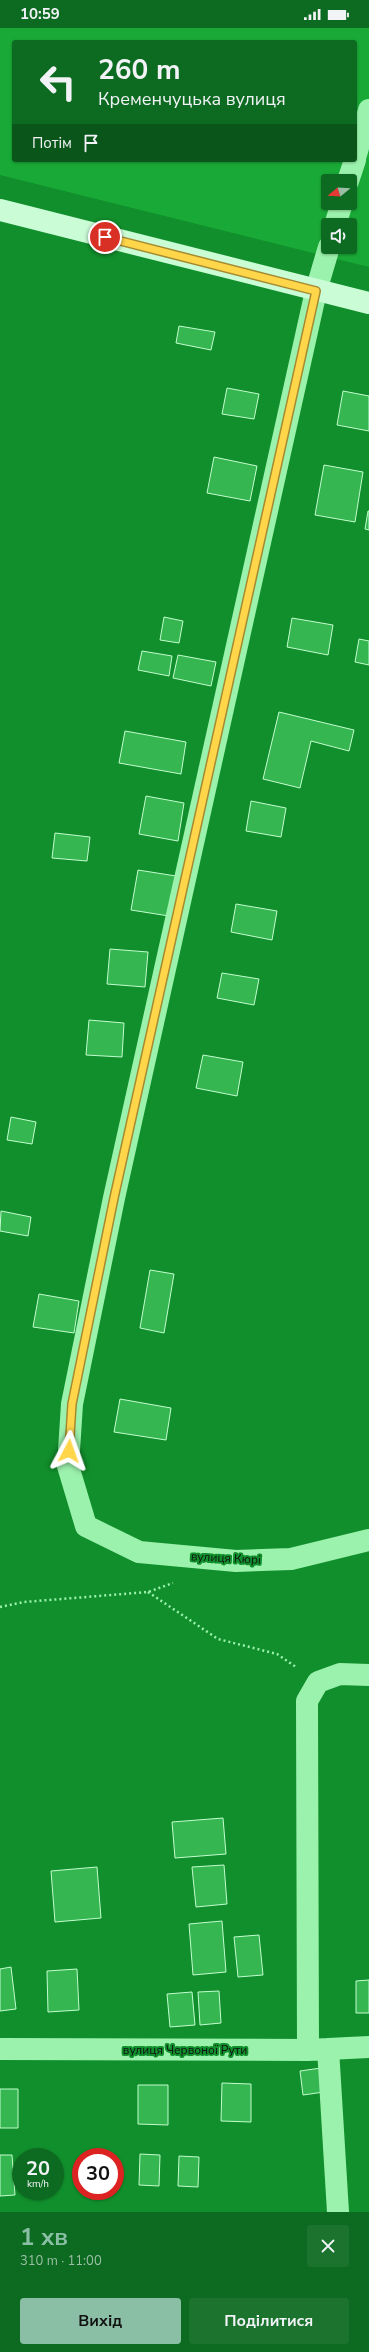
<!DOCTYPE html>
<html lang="uk">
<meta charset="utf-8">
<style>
:root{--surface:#0d6b21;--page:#1b732e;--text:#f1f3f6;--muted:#9abfa5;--accent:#8abfa5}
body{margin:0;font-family:"Nunito Sans",sans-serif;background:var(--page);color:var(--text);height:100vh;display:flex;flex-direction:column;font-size:15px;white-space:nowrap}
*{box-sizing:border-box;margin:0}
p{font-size:13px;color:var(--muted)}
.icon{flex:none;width:22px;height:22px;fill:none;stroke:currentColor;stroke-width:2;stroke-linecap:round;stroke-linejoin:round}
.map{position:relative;height:2184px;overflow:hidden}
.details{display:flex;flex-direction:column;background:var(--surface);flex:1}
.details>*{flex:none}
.top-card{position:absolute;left:12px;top:12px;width:345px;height:122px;border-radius:4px;box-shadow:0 1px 3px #0004;background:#0d6b21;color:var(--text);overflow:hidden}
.needle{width:26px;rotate:252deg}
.controls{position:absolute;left:321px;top:146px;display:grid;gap:8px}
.controls a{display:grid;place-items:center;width:36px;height:36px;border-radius:4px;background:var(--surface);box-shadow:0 1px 3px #0004;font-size:20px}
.speed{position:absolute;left:12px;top:2120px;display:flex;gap:8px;font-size:20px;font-weight:700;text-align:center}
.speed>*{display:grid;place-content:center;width:52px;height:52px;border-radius:50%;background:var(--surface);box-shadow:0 1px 3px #0004;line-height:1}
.speed small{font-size:10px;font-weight:400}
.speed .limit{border:6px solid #d22;background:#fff;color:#111}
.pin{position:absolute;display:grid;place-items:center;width:34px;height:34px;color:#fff;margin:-17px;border:2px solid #fff;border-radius:50%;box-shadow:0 1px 4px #0007}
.me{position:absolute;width:44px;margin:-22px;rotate:4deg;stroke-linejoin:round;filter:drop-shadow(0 0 3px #0008)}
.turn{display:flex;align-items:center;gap:14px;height:84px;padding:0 20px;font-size:18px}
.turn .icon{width:52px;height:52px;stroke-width:2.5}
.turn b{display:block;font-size:28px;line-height:34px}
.then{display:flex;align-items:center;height:38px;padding:0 20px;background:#0003;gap:8px;font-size:15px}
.round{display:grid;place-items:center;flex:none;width:42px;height:42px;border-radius:4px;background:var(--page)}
.overview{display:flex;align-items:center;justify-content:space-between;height:68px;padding:0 20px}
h1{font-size:24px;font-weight:700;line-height:30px;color:var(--accent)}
.primary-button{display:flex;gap:8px;margin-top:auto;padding:8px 20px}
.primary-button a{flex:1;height:46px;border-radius:4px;background:var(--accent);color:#111;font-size:16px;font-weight:700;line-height:46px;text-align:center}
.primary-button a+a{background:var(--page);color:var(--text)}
.status{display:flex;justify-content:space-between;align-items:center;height:28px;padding:0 20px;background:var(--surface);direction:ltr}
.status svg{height:11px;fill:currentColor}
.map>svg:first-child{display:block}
</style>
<div class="status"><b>10:59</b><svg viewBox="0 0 49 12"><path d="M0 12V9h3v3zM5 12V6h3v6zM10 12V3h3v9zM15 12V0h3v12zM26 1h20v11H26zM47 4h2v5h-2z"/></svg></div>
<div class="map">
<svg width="369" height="2184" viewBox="0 0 369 2184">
<rect width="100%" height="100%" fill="#118f2c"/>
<!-- green -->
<path fill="#19a936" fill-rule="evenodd" d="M0,0H369V239L0,147ZM14,14H355V132H14ZM328,153H350V175H328ZM328,197H350V219H328Z"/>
<!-- building -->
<path fill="#35b650" stroke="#c2fdce" d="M179,298L215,304L211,322L176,315Z
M227,360L259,366L254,391L222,386Z
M343,363L369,368V403L337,397Z
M214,429L257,438L250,473L207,465Z
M324,437L363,444L355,494L315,487Z
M368,483H369V502L365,501Z
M164,589L183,593L179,615L160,612Z
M292,590L333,597L328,627L287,619Z
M359,611L369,613V637L355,634Z
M142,623L172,628L169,648L138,642Z
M178,627L216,634L211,658L173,650Z
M279,684L354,702L349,723L311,713L300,760L263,751Z
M125,703L186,714L181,746L119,735Z
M146,768L184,775L178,813L139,806Z
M251,773L286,780L281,809L246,803Z
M55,805L90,809L87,833L52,830Z
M138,842L176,848L169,888L131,882Z
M236,876L277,883L272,912L231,904Z
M110,921L148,924L145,959L107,956Z
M222,945L259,951L254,977L217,970Z
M89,992L124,995L122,1029L86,1027Z
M203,1027L243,1034L237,1068L196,1060Z
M11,1089L36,1094L32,1116L7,1112Z
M1,1183L31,1189L28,1208L0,1203Z
M150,1242L174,1246L164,1305L140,1300Z
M39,1266L79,1273L74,1305L33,1299Z
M120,1371L171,1380L166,1412L114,1404Z
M223,1790L226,1826L175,1830L172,1794Z
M224,1837L227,1876L196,1879L192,1839Z
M97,1839L101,1890L55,1894L51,1843Z
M222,1893L226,1944L193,1947L189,1896Z
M259,1907L263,1947L238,1949L234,1909Z
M11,1939L16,1981L0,1983V1941Z
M77,1941L79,1982L48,1984L47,1943Z
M369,1952V1985H356V1953Z
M219,1963L221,1995L200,1997L198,1964Z
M192,1964L195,1997L170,1999L167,1966Z
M321,2040L324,2064L303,2067L300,2043Z
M222,2055L251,2056V2094L221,2093Z
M138,2057H168V2097L138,2096Z
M0,2061H18V2100H0Z
M140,2126L160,2127L159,2158L139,2157Z
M0,2127H12L15,2167L0,2168Z
M179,2128L199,2129L198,2159L178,2158Z"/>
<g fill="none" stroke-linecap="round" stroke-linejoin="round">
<!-- path -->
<path stroke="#9bf2ac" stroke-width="2.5" stroke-dasharray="2 3" stroke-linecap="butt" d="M148,1564L218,1611L277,1626L296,1639
M0,1579L24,1574L148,1564L173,1555"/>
<!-- street -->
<path stroke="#9bf2ac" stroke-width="22" d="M355,130L369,82
M348,153L355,132
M335,197L342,175
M329,219L316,263L114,1170L72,1376L68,1438L86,1498L139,1524L236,1533L291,1531L369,1512
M0,2021L308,2022L369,2019
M328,2021L338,2184
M308,2022L307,1673L318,1654L340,1646L369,1647"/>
<!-- secondary -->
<path stroke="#cafcd5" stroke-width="22" d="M0,182L369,275"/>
</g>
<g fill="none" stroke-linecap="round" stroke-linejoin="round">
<defs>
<path id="route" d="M69,1423L72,1376L114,1170L316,263L105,209"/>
</defs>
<!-- route casing -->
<use href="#route" stroke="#a68a30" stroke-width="10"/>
<!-- route -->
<use href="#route" stroke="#ffd54a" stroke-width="7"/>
</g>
<g text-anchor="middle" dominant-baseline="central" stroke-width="4" stroke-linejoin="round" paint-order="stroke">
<!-- street labels -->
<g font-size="12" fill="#111" stroke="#118f2c">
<text transform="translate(226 1530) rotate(3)">вулиця Кюрі</text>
<text x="185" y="2022">вулиця Червоної Рути</text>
</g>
</g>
</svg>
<div class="controls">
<a><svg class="needle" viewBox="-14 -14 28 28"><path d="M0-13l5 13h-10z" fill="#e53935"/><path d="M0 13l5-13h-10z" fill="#9abfa5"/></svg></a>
<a><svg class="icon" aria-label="sound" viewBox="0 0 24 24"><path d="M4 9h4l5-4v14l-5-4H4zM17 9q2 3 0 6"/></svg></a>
</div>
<div class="speed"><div>20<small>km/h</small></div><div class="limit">30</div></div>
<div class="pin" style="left:105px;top:209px;background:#d93025"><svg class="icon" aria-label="arrive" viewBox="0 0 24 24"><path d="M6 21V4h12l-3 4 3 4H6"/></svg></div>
<svg class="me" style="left:69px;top:1423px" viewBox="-20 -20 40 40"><path d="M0-17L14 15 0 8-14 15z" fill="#ffd54a" stroke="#fff" stroke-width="4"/></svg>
<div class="top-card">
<div class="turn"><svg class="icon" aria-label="left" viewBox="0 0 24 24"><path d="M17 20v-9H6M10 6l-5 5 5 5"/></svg><div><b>260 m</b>Кременчуцька вулиця</div></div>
<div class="then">Потім<svg class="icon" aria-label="arrive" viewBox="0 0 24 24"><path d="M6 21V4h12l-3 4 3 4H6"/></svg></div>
</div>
</div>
<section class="details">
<div class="overview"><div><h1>1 хв</h1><p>310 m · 11:00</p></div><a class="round"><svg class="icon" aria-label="close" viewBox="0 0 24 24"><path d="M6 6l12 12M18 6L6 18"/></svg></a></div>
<div class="primary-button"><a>Вихід</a><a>Поділитися</a></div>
</section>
